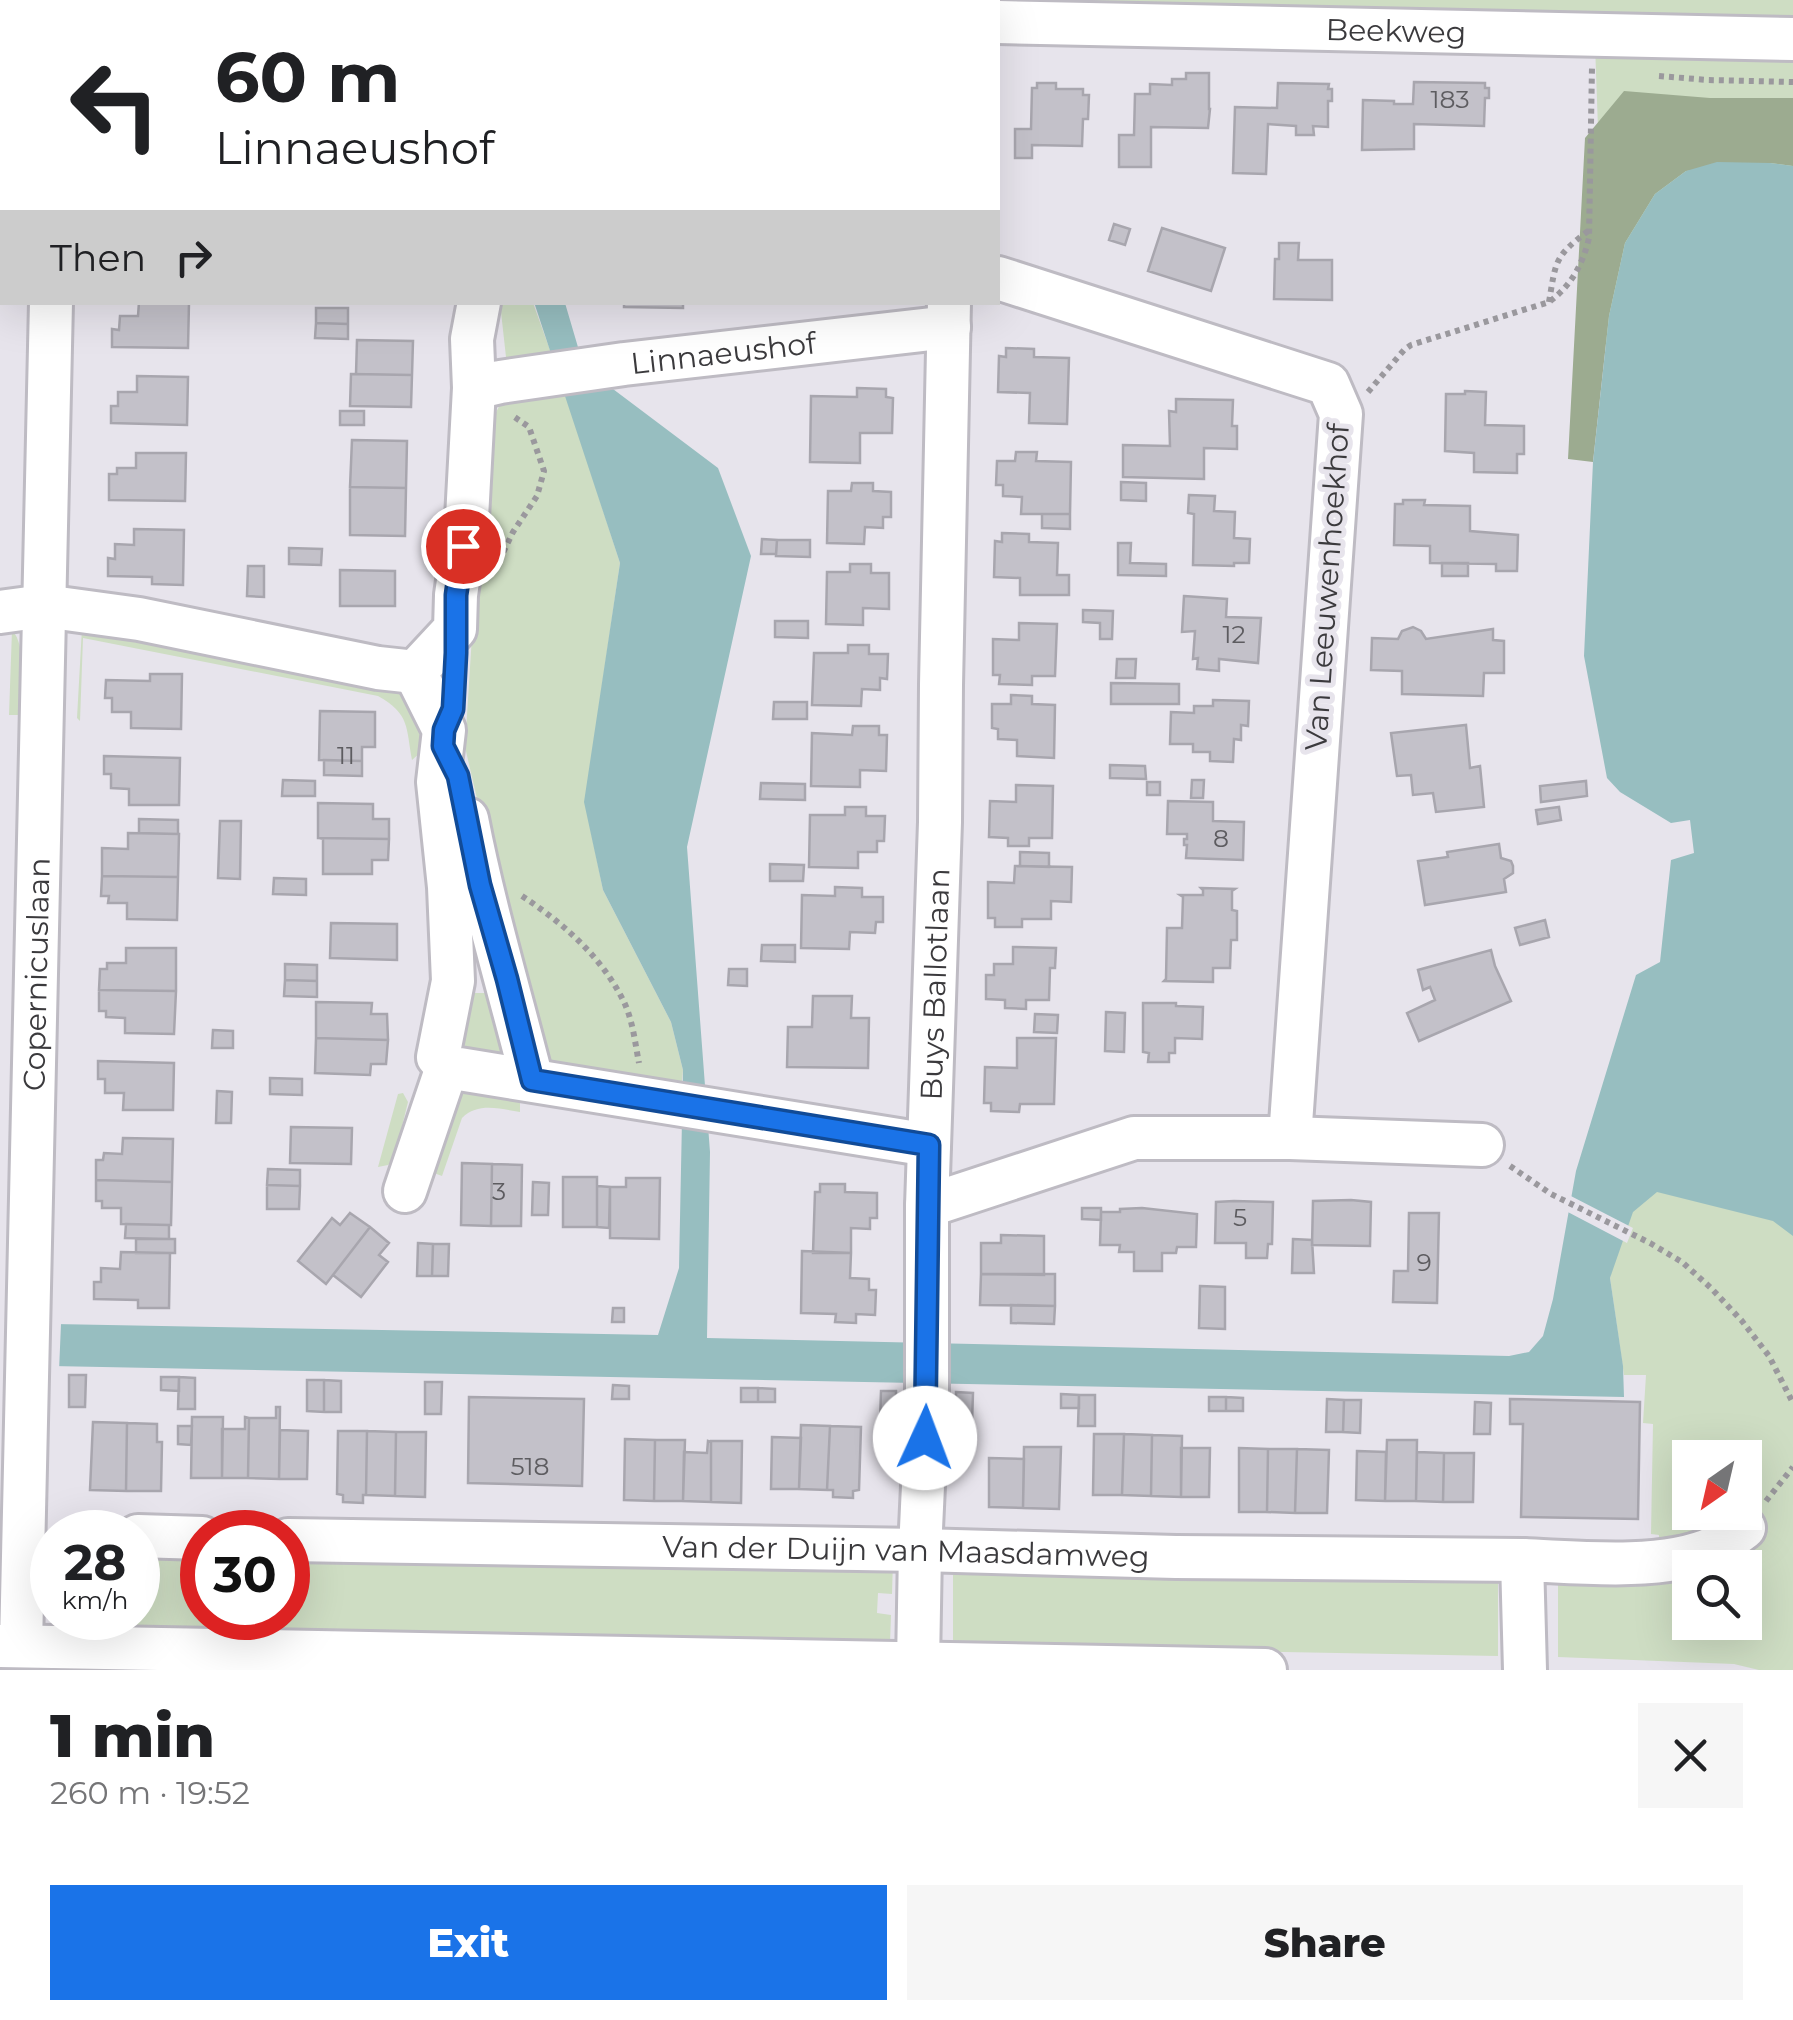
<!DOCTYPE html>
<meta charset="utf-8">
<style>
:root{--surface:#fff;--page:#f6f6f6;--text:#202124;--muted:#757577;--accent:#1a73e8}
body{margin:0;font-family:Montserrat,sans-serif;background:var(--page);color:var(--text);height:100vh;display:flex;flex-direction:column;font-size:38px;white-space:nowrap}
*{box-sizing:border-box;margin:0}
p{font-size:32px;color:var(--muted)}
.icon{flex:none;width:55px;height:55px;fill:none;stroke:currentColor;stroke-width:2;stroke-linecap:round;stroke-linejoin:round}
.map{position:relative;height:1670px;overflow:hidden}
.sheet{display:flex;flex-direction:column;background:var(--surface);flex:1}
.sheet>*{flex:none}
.top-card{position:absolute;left:0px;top:0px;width:1000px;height:305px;box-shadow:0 10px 40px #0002;background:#fff;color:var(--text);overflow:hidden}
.needle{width:65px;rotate:214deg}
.controls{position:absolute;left:1672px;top:1440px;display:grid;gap:20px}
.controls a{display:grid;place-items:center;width:90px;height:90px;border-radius:0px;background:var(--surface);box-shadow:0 10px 40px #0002;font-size:50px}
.speed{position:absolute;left:30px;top:1510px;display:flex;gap:20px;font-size:50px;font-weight:700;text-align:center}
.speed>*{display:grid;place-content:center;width:130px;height:130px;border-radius:50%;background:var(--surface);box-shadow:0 10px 40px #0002;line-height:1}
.speed small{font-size:25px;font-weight:400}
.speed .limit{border:15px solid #d22;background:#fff;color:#111}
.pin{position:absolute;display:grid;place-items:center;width:85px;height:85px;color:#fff;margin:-42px;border:5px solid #fff;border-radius:50%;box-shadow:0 2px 10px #0007}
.me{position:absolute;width:110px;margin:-55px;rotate:2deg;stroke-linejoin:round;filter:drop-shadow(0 0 8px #0008)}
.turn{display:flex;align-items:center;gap:35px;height:210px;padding:0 50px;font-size:45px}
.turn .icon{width:130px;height:130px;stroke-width:2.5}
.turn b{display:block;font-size:70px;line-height:85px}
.then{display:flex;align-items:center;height:95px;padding:0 50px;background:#0003;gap:20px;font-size:38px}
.round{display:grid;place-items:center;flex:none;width:105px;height:105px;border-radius:0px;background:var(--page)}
.headline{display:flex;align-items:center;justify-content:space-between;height:170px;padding:0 50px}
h1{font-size:60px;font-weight:800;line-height:75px}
.cta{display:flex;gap:20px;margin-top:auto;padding:20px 50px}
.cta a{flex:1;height:115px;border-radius:0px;background:var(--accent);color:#fff;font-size:40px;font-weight:800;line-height:115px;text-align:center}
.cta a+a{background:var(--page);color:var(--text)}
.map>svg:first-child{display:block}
</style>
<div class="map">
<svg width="1793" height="1670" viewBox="0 0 1793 1670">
<rect width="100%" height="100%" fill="#e7e4ec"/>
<!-- green -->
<path fill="#ceddc3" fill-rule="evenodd" d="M969,0H1793V1670H1759L1734,1664L1558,1657V1576L1659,1578V1535L1651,1534L1653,1424L1643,1423L1646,1375H1624L1610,1278L1707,846L1616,634L1594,16L969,2ZM1690,1458H1745V1512H1690ZM1690,1568H1745V1622H1690Z
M500,303H533L554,361H508L506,357Z
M562,383L620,563L585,802L603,890L671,1022L683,1070L681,1091L552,1065L534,1044L465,747L479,524L492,420L504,397Z
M82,628L401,691L420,712L421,752L412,760C406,727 410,714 378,696L83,638L80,721L77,718Z
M12,630C28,647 20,691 19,715H9Z
M463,993H488L510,1053L483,1063L453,1043Z
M465,1090L520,1095V1112C500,1109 478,1102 462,1118L442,1176L434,1173L430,1168L454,1096Z
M403,1093L408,1102L394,1159L388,1165L378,1167L398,1094Z
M138,1547L202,1548V1618H288V1549L893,1560L892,1594L878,1593L877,1613L891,1615L890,1644L63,1628V1618H138Z
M953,1562L1498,1573V1656L953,1646Z"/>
<!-- forest -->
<path fill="#9cab90" d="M1624,91L1710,98H1793V166L1770,163L1686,171L1655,194L1625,243L1609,316L1593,462L1568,459L1585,138Z"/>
<!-- water -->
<path fill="#97bec0" d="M1717,162L1770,163L1793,166V1236L1773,1221L1657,1192L1633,1212L1610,1278L1623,1366L1624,1397L0,1365V1323L658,1335L679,1268L683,1070L671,1022L603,890L584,802L620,563L534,302L565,303L580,354L605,383L718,468L751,556L687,847L710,1152L707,1338L1509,1356L1529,1352L1543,1336L1553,1299L1576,1171L1636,975L1660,962L1671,860L1694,853L1690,820L1671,823L1620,792L1607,778L1584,656L1593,462L1609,316L1625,243L1655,194L1686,171Z"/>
<!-- pier -->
<path fill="#e7e4ec" d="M1567,1194L1633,1228L1627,1243L1564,1210Z
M0,1318L64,1319L61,1324L59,1371L0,1370Z"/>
<!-- building -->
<path fill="#c3c1c9" stroke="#a8a6ae" stroke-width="2.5" d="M1186,73H1209V109H1210L1208,128L1151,127V167H1119V135H1134L1135,94H1150V84L1172,85V79H1186Z
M1414,82L1485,83V88H1489V98H1485L1484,126L1414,124V149L1362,150L1363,100L1394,101V104H1413Z
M1037,83H1056V89H1083V95H1089L1088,119H1083L1082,146L1032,145V158H1015V129H1031L1032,88H1037Z
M1278,83L1329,84L1328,89H1332V101H1328V127L1313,126L1314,135H1296V126L1268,124L1266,174L1233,173L1235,107L1277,108Z
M1114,224L1130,229L1125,245L1109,240Z
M1162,228L1225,248L1211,291L1148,271Z
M1279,243H1299L1298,260H1332V300L1274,299L1275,259H1279Z
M139,302H189L188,348L112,347V329L119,330L120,316H138Z
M624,302H683V308L624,307Z
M316,308H348V324L316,323Z
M316,323L348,324V339L315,338Z
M357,340L413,341L412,375L356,374Z
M1006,348L1034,349V357L1069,358L1067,424L1029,423L1030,393L998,392L999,356L1006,357Z
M351,374L412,375L411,407L350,406Z
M137,376L188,377L187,425L111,423V406H118V392H137Z
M857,388L886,389V397L893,398L892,433H860V463L810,462L811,396L857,397Z
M1465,391L1486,392L1485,425L1524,426V454H1517V473L1474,472V453L1445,451L1446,394H1465Z
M1176,399L1233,400L1232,426H1237V449L1204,448V479L1123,477V445L1170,446L1169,411L1176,412Z
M340,411H364V425H340Z
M352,440L407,441L406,488L350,487Z
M1016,452H1037L1036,461L1071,462L1070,514H1021L1022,497L1003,496V485H996L997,461H1015Z
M136,453H186L185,501L109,500V474H117V468H136Z
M1121,482L1146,483V501L1121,500Z
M852,483H873V491L891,492V517H883V528L865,527L864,544L827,543L828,491H851Z
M350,487L406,488L405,536L350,535Z
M1189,495L1215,496L1214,511L1235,512L1234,538L1250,539L1249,563H1234V566L1193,565L1194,514L1188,513Z
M1403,500H1425L1424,505L1470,506V531L1518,535L1517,571H1496V564L1430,563V546L1394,545L1395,504H1403Z
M1042,514H1070V529L1042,528Z
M134,529L184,530L183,585L152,584V577L108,576V558L115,559V544L134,545Z
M1002,533L1029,534V542L1058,543L1057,575H1069V595H1020V578L994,577L995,541L1002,542Z
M762,539L777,540L776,554H761Z
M777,540H810V557L776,556Z
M1118,543H1131L1130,563L1166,564V576L1118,575Z
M289,548L322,549L321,565L289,564Z
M1442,563H1468V576H1442Z
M850,564H871V573H889V609L863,608V625L826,624L827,572H850Z
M248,566H264V597L247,596Z
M340,570L395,571V606H340Z
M1184,596L1227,599L1226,617L1261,618L1258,663L1219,659V671L1197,669L1198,658L1193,659L1195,631L1182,632Z
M1083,610L1113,611L1112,639H1100V623L1083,622Z
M775,621H808V638L775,637Z
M1019,623L1057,624L1055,676H1032V685L999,684L1000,675H993V639L1019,640Z
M1413,627L1421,631L1426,639L1493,629V640L1504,641V673H1484L1483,696L1402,694V671L1371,670L1372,638L1398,639L1402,631Z
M848,645H869V654H888L887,679L880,678V690L862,689L861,706L812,705L814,653H848Z
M1117,659H1136L1135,678H1116Z
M150,674H182L181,729L131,728V712H112V698H105L106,680L150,681Z
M1111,683L1179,684V704H1111Z
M1011,695L1032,696V704L1055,705L1054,758L1017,756V740L998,739V729L992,728V704H1011Z
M1213,700L1249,701L1248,726L1241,725V740L1234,739L1233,762L1210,761V752H1193V744H1170L1171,712L1194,713V706H1213Z
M774,702H807V719H773Z
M320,711L375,712V747H362V761L319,760Z
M1466,725L1470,768L1480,766L1484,807L1436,812L1433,793L1413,795L1411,775L1397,776L1391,733Z
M853,726H879V735H887L886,771L860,770V787L811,786L812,733L852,735Z
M104,756L180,758L179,805H129V789L111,788V774H104Z
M324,760L362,761V776L324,775Z
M1110,765L1145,766L1146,779L1110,778Z
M283,780L315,781V796H282Z
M1192,780H1204L1203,798H1191Z
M1586,781L1587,796L1541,802L1540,786Z
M1147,782H1160V795H1147Z
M761,783L805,784V800L760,799Z
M1016,785L1053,786L1052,838H1029V846H1008V838L989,837L990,801L1016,802Z
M1168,801L1213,802V821L1244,822L1243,860L1186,858L1187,845H1184V839H1187V834H1167Z
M318,803L373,804V819H389V839L318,838Z
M845,807H866V816H885L884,841H877V852H858V868L809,867L810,815H845Z
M1559,807L1561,820L1538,824L1536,810Z
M139,819L178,820V834L139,833Z
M220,821H241L240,879L218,878Z
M128,833L179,834L178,877L102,876V848L128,849Z
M318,838L389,839L388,860H372V874H323V839Z
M1499,844L1501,858L1511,861L1513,866V873L1504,879L1506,892L1425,905L1418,861L1448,857L1447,852Z
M1020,852L1049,853V867L1020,866Z
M770,864L804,865L803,881H770Z
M1015,866L1072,867L1071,902L1051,901V919H1022V927H995V918H988V882L1014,883Z
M102,876L178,877L177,920L127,919V903H108L109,896H101Z
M274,878L306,879V895L273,894Z
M835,887L862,888V897H883V922H876L875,933L850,932L849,949L801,948L802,895L835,896Z
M1201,888L1235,889L1232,891V910L1237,911V940H1231L1230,968H1213V982L1164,981L1166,979L1167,928H1182L1183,897L1180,895H1203V890Z
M1545,920L1549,937L1520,945L1515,928Z
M331,923L397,924V960L330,958Z
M762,945H795V962L761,961Z
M1013,947L1056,948L1055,968H1050L1049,1000H1026V1009L1005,1008V1000L986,999V975H994V964H1013Z
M126,948H176V991L99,990L100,969H107V963H126Z
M1491,950L1495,966L1511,1001L1419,1041L1407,1013L1435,1000L1430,987L1423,990L1418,970Z
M285,964L317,965V981L285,980Z
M729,969H747V986L728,985Z
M285,980L317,981V997L284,996Z
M99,990L176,991L174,1034L125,1033V1018L106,1017V1011H99Z
M813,996H852L851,1018H869L868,1068L787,1067L788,1027H812Z
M316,1002L372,1003L371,1014H387L388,1040L316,1038Z
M1143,1003H1176V1006L1203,1007L1202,1039L1175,1038V1053H1169V1062H1148L1149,1053L1143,1052Z
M1106,1012L1125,1013L1124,1052L1105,1051Z
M1035,1014L1058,1015L1057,1033L1034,1032Z
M213,1030L233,1031V1048H212Z
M316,1038L388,1040L386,1064H371L370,1075L315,1073Z
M1017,1038H1056L1054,1104H1020L1019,1112L991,1111V1103H984L985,1067L1017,1068Z
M98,1061L174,1063L173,1110H123L124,1093H105V1079H98Z
M270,1078L302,1079V1095L270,1094Z
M217,1091L232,1092L231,1123H216Z
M291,1127L352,1128L351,1164L290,1163Z
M123,1138L173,1139L172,1182L96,1180V1160H103L104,1153L122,1154Z
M462,1163L492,1164L491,1226L461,1225Z
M492,1164L522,1165L521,1226H491Z
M268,1169L300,1170V1186L267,1185Z
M563,1177H597V1227H563Z
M626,1178H660L659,1239L610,1238V1187H626Z
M96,1180L172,1182L171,1225L121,1224V1208H102V1201H96Z
M533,1182L549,1183L548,1215H532Z
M820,1184H845V1192L877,1193V1218H870V1229L851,1228V1253H813L815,1192H820Z
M267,1185L300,1186L299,1209H267Z
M597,1186L610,1187L609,1228L597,1227Z
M1351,1200L1371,1202L1370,1246L1312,1245L1313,1201Z
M1234,1201L1273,1202L1272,1244H1268L1267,1258H1246V1243H1215L1216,1202Z
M1082,1208H1101V1220L1082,1219Z
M1142,1208L1197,1214L1196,1247H1177L1176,1253H1162V1271H1134V1252H1119L1120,1245H1100L1101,1212H1120V1209Z
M350,1213L370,1227L326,1284L298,1261L332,1218L340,1225Z
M1409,1213H1439L1437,1303L1393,1302L1394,1271H1408Z
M126,1224L169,1225V1239L125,1238Z
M370,1227L389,1243L379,1255L388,1262L361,1297L333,1275Z
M1001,1235L1044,1236V1275L981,1274V1243H1001Z
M136,1239H175V1253H136Z
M1293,1239L1312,1240L1314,1273H1292Z
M418,1243L433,1244L432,1276H417Z
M433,1244H449L448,1276H432Z
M802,1251L851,1253L850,1278L869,1279V1290H876L875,1315L856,1314V1323L835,1322L836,1314L801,1313Z
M121,1252L170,1253L169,1308H138V1300L94,1299V1282H101V1268L120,1269Z
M981,1274H1055V1306L980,1305Z
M1200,1286L1225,1287V1329L1199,1328Z
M1011,1305L1055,1306L1054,1324L1011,1323Z
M613,1308H624V1322H612Z
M69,1375H86L85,1407H69Z
M161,1377H179V1391L161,1390Z
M179,1377L195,1378V1409H178Z
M307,1380H324V1412L307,1411Z
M324,1380L341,1381V1412H324Z
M425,1382H442L441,1414H425Z
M613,1385L629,1386V1399H612Z
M741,1388H758V1402H741Z
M758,1388L775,1389V1402H758Z
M881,1391H896V1422H880Z
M956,1392L973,1393L972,1424L956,1423Z
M1061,1394L1079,1395V1408H1061Z
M1079,1395H1095V1426H1078Z
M469,1397L584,1399L582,1486L468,1483Z
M1209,1397H1226V1411H1209Z
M1226,1397L1243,1398V1411H1226Z
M1327,1399L1344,1400L1343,1432H1326Z
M1510,1399L1640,1402L1638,1519L1521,1517L1523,1424H1510Z
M1344,1400H1361L1360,1433L1343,1432Z
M1475,1402L1491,1403L1490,1434H1474Z
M276,1407H280L279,1479L248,1478L249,1418H276Z
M192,1417H223L222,1478H191Z
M245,1417L249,1418L248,1478H222V1429H245Z
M93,1422L127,1423L126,1491L90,1490Z
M127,1423L157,1424V1442H162L161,1491H126Z
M801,1425L830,1426L827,1490L799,1489Z
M178,1426H192L191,1445L178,1444Z
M830,1426L861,1427L859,1490L853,1491V1498L833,1497V1490H827Z
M280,1430L308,1431L307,1479H279Z
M338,1431H367L366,1495H363V1503L343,1502V1495L337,1494Z
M367,1431L396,1432L395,1496L366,1495Z
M396,1432H426L425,1497L395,1496Z
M1094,1434H1124L1122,1495H1093Z
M1124,1434L1152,1435L1151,1496L1122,1495Z
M1152,1435L1182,1436L1181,1497L1151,1496Z
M772,1437L801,1438L799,1489H771Z
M625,1439L655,1440L654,1501L624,1500Z
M655,1440H685L683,1501H654Z
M1387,1440H1417L1416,1501H1385Z
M708,1441L711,1442V1502L683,1501L684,1452L707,1453Z
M711,1441H742L741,1503L711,1502Z
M1024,1447H1061L1059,1509L1023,1508Z
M1181,1448H1210L1209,1497H1181Z
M1239,1448L1268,1449L1267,1512H1239Z
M1268,1449H1297L1295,1513L1267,1512Z
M1297,1449L1329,1450L1327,1513H1295Z
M1357,1451L1386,1452L1385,1501L1356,1500Z
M1417,1452L1444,1453L1443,1502L1416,1501Z
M1444,1453H1474L1473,1502H1443Z
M989,1458L1024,1459L1023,1508L989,1507Z"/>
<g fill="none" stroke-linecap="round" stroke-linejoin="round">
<defs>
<g id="minor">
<path d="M55,2V0"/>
<path d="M954,2V0"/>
<path d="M0,4H2"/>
<path id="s1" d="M998,22L1793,39"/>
<path d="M998,278L1328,384L1341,414L1290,1138"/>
<path d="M479,302L472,339L474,388L467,518L456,595L455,629L415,672L444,730L438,782L449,887L453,981L438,1057L447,1067L929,1145"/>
<path id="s2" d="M474,388L500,382L624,364L949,327"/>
<path d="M0,612L44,606L139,619L378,668L415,672"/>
<path d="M467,819C484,907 510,993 532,1080"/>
<path d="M405,1191L447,1067"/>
<path d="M927,1206L1134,1138H1290L1482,1145"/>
<path d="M138,1536L202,1538"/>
<path id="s3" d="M288,1540L920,1550L1176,1557L1522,1560"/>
<path d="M0,1646L1265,1670"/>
<path id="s4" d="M21,1646L51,302"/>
<path id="s5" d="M918,1664L920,1550L927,1400V1206L940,822L941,685L949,302"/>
<path d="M1525,1670L1522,1560C1581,1562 1673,1573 1725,1542C1731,1538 1737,1533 1744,1528"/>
</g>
</defs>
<!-- minor casing -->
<use href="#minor" stroke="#bebbc3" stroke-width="48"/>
<!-- path -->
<path stroke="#9a989d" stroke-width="6" stroke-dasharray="5 5" stroke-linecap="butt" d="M1659,76L1708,80L1793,82
M1549,302C1556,261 1554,257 1588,231
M1368,392L1404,350L1411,345L1549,302C1571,286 1583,264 1589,238L1592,67
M499,561L513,532L537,496L544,471L529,427L513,416
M522,896C563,923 602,957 624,1002C633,1021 635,1043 639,1063
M1510,1166L1551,1194L1650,1243L1682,1262L1711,1288L1742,1321L1769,1356L1793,1403
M1766,1501L1793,1467"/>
<!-- minor -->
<use href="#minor" stroke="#fff" stroke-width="42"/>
</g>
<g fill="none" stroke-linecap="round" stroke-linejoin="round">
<defs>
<path id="route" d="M463,546L456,595V653L453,709L444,730L443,746L458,776L480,885L507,979L532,1080L929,1145L925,1438"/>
</defs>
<!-- route casing -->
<use href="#route" stroke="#114b97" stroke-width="25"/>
<!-- route -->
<use href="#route" stroke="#1a73e8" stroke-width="18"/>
</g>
<g text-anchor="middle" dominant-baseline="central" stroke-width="10" stroke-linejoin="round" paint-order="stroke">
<!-- number labels -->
<g font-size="25" fill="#5d5c60">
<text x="1450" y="99">183</text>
<text x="1234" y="634">12</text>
<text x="346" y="755">11</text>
<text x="1221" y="838">8</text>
<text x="499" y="1191">3</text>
<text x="1240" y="1217">5</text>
<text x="1424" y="1262">9</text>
<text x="530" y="1466">518</text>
</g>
<!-- street labels -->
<g font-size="30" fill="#3b3a3d" stroke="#e7e4ec">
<text stroke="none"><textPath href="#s1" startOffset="398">Beekweg</textPath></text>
<text stroke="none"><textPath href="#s2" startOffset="252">Linnaeushof</textPath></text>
<text transform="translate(1327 587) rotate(-86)">Van Leeuwenhoekhof</text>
<text stroke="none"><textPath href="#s4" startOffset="672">Copernicuslaan</textPath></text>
<text stroke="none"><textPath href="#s5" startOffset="680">Buys Ballotlaan</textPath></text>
<text stroke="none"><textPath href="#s3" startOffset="618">Van der Duijn van Maasdamweg</textPath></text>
</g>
</g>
</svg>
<div class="controls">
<a><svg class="needle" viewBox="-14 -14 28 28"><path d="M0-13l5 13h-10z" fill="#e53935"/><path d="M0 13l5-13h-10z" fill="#757577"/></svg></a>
<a><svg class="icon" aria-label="search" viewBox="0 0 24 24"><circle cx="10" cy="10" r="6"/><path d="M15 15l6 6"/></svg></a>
</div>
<div class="speed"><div>28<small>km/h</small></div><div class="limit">30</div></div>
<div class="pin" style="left:463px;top:546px;background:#d93025"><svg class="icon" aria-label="arrive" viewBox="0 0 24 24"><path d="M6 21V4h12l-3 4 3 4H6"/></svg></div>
<svg class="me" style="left:925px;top:1438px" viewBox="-20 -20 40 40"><circle r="19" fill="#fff"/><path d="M0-13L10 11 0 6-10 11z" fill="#1a73e8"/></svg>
<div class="top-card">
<div class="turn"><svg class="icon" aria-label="left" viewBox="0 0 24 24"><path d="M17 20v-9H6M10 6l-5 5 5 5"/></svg><div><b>60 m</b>Linnaeushof</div></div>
<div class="then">Then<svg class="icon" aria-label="right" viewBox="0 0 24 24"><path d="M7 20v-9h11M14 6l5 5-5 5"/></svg></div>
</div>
</div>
<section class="sheet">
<div class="headline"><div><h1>1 min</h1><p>260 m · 19:52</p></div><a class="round"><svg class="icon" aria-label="close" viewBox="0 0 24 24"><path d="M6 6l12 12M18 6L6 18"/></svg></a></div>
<div class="cta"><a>Exit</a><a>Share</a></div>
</section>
